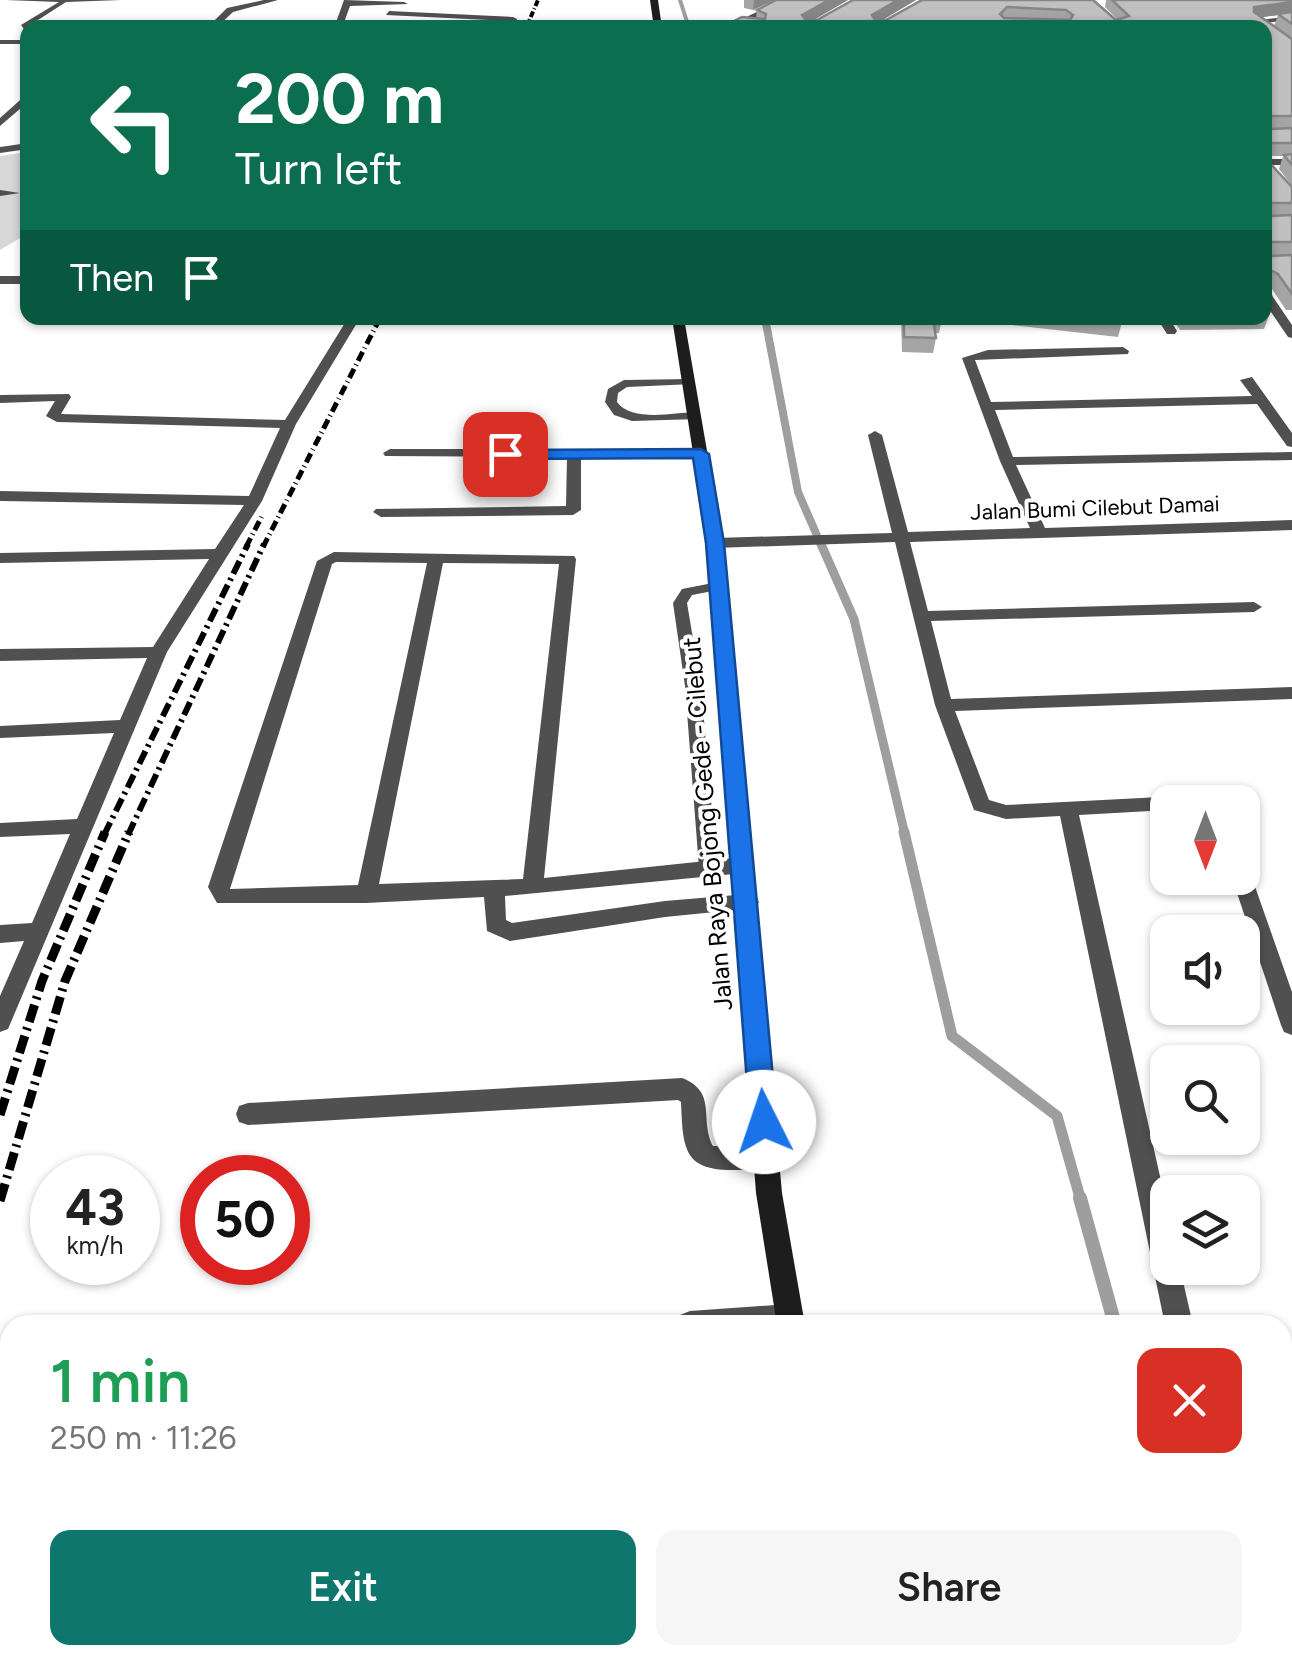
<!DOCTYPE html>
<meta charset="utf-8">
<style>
:root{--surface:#fff;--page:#f6f6f6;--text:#222;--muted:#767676;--accent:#0f766e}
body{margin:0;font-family:Figtree,sans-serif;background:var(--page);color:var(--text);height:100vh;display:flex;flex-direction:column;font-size:38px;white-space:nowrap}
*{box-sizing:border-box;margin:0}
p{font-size:32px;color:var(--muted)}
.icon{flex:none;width:55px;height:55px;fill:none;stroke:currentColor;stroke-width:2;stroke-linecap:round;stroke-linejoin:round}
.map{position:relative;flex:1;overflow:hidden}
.side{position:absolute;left:0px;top:1315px;width:1292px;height:350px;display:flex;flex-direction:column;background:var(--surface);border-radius:30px 30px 0 0;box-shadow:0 2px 8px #0004}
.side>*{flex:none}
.hud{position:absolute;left:20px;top:20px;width:1252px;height:305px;border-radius:20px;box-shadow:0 2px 8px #0004;background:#0b6e4f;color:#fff;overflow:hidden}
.needle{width:65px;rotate:180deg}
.controls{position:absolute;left:1150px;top:785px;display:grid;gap:20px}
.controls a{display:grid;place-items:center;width:110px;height:110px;border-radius:20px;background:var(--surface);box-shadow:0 2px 8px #0004;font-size:50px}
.speed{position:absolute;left:30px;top:1155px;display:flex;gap:20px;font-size:50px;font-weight:700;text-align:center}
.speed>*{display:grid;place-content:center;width:130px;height:130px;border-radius:50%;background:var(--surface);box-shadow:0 2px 8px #0004;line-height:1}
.speed small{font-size:25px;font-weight:400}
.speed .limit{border:15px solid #d22;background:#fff;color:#111}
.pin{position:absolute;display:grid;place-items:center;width:85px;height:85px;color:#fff;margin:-42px;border-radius:20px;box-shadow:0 5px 15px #0006}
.me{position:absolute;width:110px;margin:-55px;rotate:356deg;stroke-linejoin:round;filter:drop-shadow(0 0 8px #0008)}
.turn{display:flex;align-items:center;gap:35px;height:210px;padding:0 50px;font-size:45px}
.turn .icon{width:130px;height:130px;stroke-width:2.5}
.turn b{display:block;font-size:70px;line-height:85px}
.then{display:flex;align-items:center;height:95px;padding:0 50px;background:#0003;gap:20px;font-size:38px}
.round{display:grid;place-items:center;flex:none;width:105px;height:105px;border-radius:20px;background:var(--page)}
.head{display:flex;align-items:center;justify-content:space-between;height:170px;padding:0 50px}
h1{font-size:60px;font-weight:600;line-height:75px;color:#1e9e55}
.cta{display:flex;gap:20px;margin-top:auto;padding:20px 50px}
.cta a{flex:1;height:115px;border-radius:20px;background:var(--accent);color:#fff;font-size:40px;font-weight:600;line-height:115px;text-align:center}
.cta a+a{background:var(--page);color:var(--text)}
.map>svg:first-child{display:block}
</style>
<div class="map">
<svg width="1292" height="1665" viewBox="0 0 1292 1665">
<rect width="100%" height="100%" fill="#fff"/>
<!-- green -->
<path fill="#d7d7d7" d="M27,152V234L0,250V156Z"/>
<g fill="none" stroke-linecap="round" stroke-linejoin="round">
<!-- stream-far4 -->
<path stroke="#9e9e9e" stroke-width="4" d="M680,0L689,28"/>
<!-- stream-far3 -->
<path stroke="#9e9e9e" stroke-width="8" d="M765,318L798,492L822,547"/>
<!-- stream-far2 -->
<path stroke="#9e9e9e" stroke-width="9" d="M821,544L854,619L905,835"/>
<!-- stream-far1 -->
<path stroke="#9e9e9e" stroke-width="11" d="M904,832L952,1036L1057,1116L1081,1201"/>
<!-- stream -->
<path stroke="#9e9e9e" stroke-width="14" d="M1080,1198L1115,1325
M1195,1655L1197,1665"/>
<!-- lane -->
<path fill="#505050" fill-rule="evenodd" d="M582,22L641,26L644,28L580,25Z
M689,379L695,382L693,384L627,387L618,393L617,402C631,422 673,413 695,412L701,416L699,419L632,421L614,415L605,402L608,389L624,380Z
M718,582L723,583V589L692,595L687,603L701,686L717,868L714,873H702L699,868L685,686L673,603L682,589Z"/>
<!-- street -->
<path fill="#505050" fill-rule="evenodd" d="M6,0H121L66,2L24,29L21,25L59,2Z
M264,0H278L233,12L216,28H207L227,8Z
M344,0L404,2L408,4L350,6L342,28H334Z
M782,0H792L747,22L762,28H749L736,22Z
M389,11L513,17L517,19V28H509V21L386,15Z
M1292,16V20L1264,23L1292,43V50L1253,21Z
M0,40H28V44H0Z
M28,93V102L0,126V118Z
M28,143V149L0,153V147Z
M1265,159H1292V165H1265Z
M0,190L20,193L0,196Z
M0,276H28V284H0Z
M1265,290L1269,291L1292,325V338L1288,337L1265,303Z
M348,318H360L296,424L262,501L167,652L11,1022L8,1029L0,1032V996L24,941L0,943V925L32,923L70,834L0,837V823L77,819L114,733L0,738V726L120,720L147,658L0,661V649L153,647L209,559L0,563V553L215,549L244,505L0,501V491L249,496L280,428L57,422L46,416L55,401L0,403V395L69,394L71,397L61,414L285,420Z
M1157,318H1169L1177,331L1175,334H1167Z
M1123,347L1129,351L1128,354L975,360L991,402L1252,396L1240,380L1252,377L1292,433V447L1287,446L1257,404L995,410L1013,457L1292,452V460L1016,465L1045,528L1292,520V530L910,542L928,611L1254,602L1262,607L1254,612L931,621L951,699L1292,687V699L955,711L989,800L1006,805L1199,795L1209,802H1168V810L1079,815L1168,1212V1268H1180L1193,1325H1165L1060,816L1006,819L974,810L935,705L895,542L715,548L707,543L715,538L892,533L868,435L875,431L882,435L908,532L1030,528L1000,461L962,358L988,350Z
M390,449H701L708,453L701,457H581V510L573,515L381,517L373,512L376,509L566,506L567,457L385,456L383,453Z
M334,552L574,556L576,559L544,878L744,857L751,859L754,865L751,871L744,873L505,896L506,920L512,923L665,901L748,894L755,896L759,902L755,908L665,917L510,941L487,931L484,897L366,903H217L208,887L317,561ZM336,562L427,563L358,885L230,889L332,564ZM443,563L559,564L523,879L379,884Z
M1242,870L1249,872L1252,878L1292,992V1035L1284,1032L1281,1025L1232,878H1242Z
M682,1078C718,1092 699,1119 713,1146L766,1147L775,1150L778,1158L775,1166C762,1171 749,1170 735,1170C683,1171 683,1148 681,1102L678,1100L248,1125L239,1122L236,1114L239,1106L248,1103Z
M789,1304L799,1308L803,1318L800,1325H676L680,1315L690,1311Z
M1282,1463L1292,1464V1494L1282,1493Z
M532,1655H564L565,1665H533Z"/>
<!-- secondary -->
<path fill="#1d1d1d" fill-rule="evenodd" d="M650,0H658L662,28H654Z
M672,318H684L723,543L782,1193L805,1325H777L756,1193L707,543Z
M851,1655H883L885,1665H853Z"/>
<!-- rail-far3 -->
<path stroke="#000" stroke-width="4" stroke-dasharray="6 2.5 1 2.5" stroke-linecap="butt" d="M526,28L538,0"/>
<!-- rail-far2 -->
<path stroke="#000" stroke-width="5" stroke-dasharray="10 4 1 4" stroke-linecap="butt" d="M246,547L262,516
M263,547L380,318"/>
<!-- rail-far1 -->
<path stroke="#000" stroke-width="6" stroke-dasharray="14 5 2.5 5" stroke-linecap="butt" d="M104,835L248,544
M128,835L264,544"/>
<!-- rail -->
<path stroke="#000" stroke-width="9" stroke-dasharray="18 6 2.5 6" stroke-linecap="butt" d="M0,1115L42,981L105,832
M0,1201L65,981L129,832"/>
</g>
<!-- wall -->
<path fill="#a5a5a5" d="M744,0H774L753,10L744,8Z
M776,0H848L814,20H817L853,0H916L883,20H886L922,0H1093L1116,20L1117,19L1105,7L1106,0H1292V38L1274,26L1278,15L1262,17L1292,39V186L1279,169L1283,156H1267V160L1292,187V310H1286L1272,289L1270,288L1271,295L1266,308L1270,313L1264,329L1180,330L1172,318H1265V28H720L742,17L756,18L757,10Z
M901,318H942L939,333H935L936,338L933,353L902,352Z
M949,318H1122V322L1118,337Z"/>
<!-- shaded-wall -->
<path fill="#868686" d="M754,0H774L753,10Z
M829,0H848L801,27L802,15Z
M898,0H916L870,27L872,15Z
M1292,2V13L1250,19L1254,7Z"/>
<!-- building -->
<path fill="#c0c0c0" stroke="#868686" stroke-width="2.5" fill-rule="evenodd" d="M776,0H829L802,15L806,20H817L853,0H898L872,15L875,20H886L922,0H1093L1116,20L1129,16L1112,0H1292V2L1254,7V12L1292,39V116H1270L1266,120L1270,129L1292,128V143H1267V160L1292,187V203H1270L1266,207L1270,216L1292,215V242H1270L1267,246L1271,256L1292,255V294L1278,274L1272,271L1267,275L1271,295H1265V28H720L742,17L765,19L766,14L757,10ZM1007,7L1066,10L1073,15L1070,20L1004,18L1000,14Z
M1292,12V24L1278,14Z
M1292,154V165L1284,155Z
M904,318H942H933L936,338L904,337Z
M1080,318H1122V322Z"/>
<!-- route -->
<path fill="#1a73e8" stroke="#114b97" stroke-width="2.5" d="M701,449L709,454L724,543L777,1122L773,1130L764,1134L754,1130L750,1122L706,543L693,458L505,459L497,454L505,450Z"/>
<g text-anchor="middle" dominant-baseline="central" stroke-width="8" stroke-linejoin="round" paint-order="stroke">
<!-- far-street labels -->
<g font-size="22" fill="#000" stroke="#fff">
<text transform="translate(1095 508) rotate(-2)">Jalan Bumi Cilebut Damai</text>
</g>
<!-- street labels -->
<g font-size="25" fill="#000" stroke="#fff">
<text transform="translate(707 824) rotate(-95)">Jalan Raya Bojong Gede - Cilebut</text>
</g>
</g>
</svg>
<div class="controls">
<a><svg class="needle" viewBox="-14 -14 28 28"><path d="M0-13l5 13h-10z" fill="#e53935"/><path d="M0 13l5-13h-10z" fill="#767676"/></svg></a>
<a><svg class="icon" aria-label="sound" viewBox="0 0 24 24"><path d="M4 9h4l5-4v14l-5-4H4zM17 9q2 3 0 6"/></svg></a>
<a><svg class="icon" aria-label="search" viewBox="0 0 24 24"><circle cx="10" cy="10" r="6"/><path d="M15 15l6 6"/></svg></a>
<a><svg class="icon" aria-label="layers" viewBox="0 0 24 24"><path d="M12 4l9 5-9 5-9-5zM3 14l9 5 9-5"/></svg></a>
</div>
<div class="speed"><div>43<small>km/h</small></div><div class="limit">50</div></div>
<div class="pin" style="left:505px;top:454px;background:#d93025"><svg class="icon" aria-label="arrive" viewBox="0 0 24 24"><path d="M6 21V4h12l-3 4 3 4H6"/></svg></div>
<svg class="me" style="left:764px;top:1122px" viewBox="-20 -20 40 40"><circle r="19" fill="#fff"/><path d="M0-13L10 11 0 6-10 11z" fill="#1a73e8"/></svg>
<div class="hud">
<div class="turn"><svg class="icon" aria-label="left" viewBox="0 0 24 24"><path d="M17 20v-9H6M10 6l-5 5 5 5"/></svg><div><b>200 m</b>Turn left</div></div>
<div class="then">Then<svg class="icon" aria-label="arrive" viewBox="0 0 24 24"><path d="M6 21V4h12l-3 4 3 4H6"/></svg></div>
</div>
<section class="side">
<div class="head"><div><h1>1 min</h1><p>250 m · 11:26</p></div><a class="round" style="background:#d93025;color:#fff"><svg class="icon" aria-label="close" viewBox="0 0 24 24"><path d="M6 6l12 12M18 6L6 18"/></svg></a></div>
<div class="cta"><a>Exit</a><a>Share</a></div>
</section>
</div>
